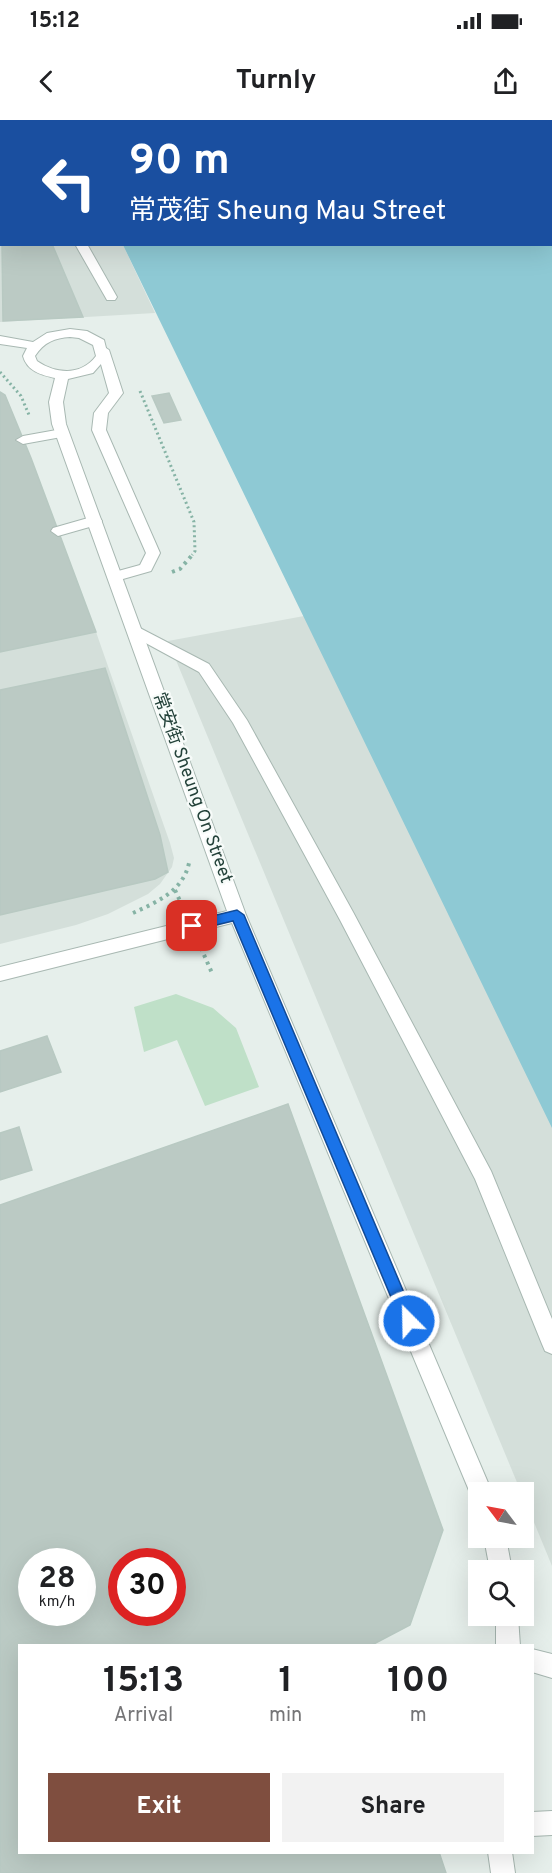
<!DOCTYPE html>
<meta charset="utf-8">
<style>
:root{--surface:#fff;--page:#f2f2f2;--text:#202124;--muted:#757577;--accent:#7f4e3f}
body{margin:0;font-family:Overpass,"Noto Sans TC",sans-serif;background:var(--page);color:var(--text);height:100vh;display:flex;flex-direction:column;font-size:22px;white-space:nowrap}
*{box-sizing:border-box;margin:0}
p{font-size:20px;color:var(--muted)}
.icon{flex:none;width:33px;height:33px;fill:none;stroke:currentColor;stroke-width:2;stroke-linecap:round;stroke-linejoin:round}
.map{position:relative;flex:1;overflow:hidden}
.details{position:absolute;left:18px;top:1524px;width:516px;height:210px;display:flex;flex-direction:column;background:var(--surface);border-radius:0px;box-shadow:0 6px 24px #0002}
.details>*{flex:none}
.hud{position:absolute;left:0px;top:0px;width:552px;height:126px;box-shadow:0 6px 24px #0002;background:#1a4fa0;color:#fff;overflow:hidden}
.needle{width:39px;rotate:302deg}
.controls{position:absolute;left:468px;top:1362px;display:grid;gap:12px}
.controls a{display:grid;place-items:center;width:66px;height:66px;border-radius:0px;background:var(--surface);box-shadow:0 6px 24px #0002;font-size:30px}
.speed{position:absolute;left:18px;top:1428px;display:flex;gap:12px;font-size:30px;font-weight:700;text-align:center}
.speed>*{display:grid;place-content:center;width:78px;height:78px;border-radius:50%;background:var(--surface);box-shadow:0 6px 24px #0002;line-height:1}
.speed small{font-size:15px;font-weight:400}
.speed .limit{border:9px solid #d22;background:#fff;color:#111}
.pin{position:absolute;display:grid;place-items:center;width:51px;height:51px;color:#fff;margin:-26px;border-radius:12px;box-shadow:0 3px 9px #0006}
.me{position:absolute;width:66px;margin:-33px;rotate:337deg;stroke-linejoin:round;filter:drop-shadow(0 0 4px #0008)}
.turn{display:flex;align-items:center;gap:21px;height:126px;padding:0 30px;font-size:27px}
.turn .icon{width:78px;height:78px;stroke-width:2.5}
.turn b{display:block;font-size:42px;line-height:51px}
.eta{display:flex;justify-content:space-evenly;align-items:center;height:102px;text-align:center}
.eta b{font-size:36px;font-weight:700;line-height:42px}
.action{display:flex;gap:12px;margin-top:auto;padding:12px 30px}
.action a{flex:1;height:69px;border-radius:0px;background:var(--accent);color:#fff;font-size:24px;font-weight:700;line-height:69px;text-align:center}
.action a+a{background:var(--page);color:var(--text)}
.status{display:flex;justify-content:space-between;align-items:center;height:42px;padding:0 30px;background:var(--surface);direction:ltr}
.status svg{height:16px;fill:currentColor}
header{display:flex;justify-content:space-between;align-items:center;height:78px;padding:0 30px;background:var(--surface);font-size:27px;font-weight:700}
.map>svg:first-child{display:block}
</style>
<div class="status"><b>15:12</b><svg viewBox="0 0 49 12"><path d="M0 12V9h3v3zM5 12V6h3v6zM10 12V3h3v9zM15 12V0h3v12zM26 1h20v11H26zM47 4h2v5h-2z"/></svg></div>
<header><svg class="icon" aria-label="back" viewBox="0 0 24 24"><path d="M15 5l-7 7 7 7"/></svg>Turnly<svg class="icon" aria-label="share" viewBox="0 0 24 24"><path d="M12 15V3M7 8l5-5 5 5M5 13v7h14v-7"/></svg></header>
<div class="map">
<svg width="552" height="1753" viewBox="0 0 552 1753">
<rect width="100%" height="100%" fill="#e6efeb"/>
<!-- built -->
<path fill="#d4dfda" d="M0,74L2,124L123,125L155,193L0,202Z
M552,182V1446L524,1378V1372H521L168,521L304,496Z
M96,512L170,723L174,738L172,747L160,764L148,774L108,794L76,805L0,824V532Z"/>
<!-- green -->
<path fill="#bfe0c8" d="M176,874L213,888L236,908L259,967L205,986L177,920L144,932L134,887Z"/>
<!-- water -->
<path fill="#8ec9d4" d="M0,0H542L543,1L2,2L0,74Z
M551,11L552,12V1008L123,125L550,124Z"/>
<!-- building -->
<path fill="#bbcac4" stroke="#b8c9c2" stroke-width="1.5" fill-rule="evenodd" d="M2,124H52L83,197L3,201Z
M0,272L5,275L31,338L96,512L0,532Z
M169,273L181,300L164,303L152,276Z
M105,548L160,715L168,752L155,759L0,795V570Z
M47,916L61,952L0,972V931Z
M288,984L443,1410L410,1505L370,1526H20V1732H439L446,1753H0V1085ZM32,1442H82V1492H32ZM122,1442H172V1492H122Z
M19,1007L32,1050L0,1060V1013Z"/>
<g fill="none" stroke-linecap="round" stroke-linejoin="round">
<defs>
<path id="service" d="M0,89H2L0,97Z
M75,124H87L117,177L115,180H107Z
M103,226L109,230L123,273L108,293L106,310L160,433L151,451L116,461L111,459L109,456L111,453L140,445L146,433L92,310L94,293L109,273L97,230Z
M62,309L69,313L67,316L23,324L16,320L23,316Z
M95,396L100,398L102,401L100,404L58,416L51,411L53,408Z
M136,506L209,544L247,600L353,792L491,1051L552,1199V1234L545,1231L542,1224L475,1059L340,800L233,603L199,552L131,515L128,511Z
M488,1732H512L515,1753H491Z"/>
<path id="minor" d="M70,209L87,211L104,220L108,236L93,253L68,259L63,282L66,304L246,795L492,1372H478V1382L473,1380L232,803L0,861V847L227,791L52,304L49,282L55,258C41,255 27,251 23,236L27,228L0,224V216L33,222L47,213ZM70,217L79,218L93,225L96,236C81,256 56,254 37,241L35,236C44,222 55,218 70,217Z
M484,1418H506L512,1450H490Z
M496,1496H518L520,1526H496Z
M532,1529L552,1534V1558L532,1552Z
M552,1691V1715L532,1716V1692Z"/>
</defs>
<!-- service casing -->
<use href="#service" stroke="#a8b8b2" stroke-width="2"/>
<!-- minor casing -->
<use href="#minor" stroke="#a8b8b2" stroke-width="2"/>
<!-- path-far1 -->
<path stroke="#86b3a5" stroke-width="3" stroke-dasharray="2 3" stroke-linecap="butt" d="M0,252L21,276L29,295
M140,271L194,402L195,431L192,435"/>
<!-- path -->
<path stroke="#86b3a5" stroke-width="4" stroke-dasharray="3 4.5" stroke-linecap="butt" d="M172,452L180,449L193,434
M175,770L181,783
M133,793C157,782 183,771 189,743
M201,828L212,853"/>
<!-- service -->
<use href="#service" fill="#fff" fill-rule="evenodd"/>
<!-- minor -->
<use href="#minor" fill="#fff" fill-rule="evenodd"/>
</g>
<!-- route -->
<path fill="#1a73e8" stroke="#114b97" stroke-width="1.5" d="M237,790L244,795L416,1201L414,1206L409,1209L403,1206L401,1201L233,801L192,811L185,806L192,801Z"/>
<g text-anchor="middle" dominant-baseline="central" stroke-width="4.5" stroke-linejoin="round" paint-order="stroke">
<!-- street labels -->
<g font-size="18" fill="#24423a" stroke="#f7fbf9">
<text transform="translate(192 668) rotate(70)">常安街 Sheung On Street</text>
</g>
</g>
</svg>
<div class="controls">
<a><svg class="needle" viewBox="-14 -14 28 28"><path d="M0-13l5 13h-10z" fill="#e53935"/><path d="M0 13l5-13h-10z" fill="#757577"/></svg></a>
<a><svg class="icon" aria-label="search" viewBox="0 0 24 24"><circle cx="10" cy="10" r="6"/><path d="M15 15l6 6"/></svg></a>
</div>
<div class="speed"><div>28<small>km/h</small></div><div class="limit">30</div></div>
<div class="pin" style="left:192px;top:806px;background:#d93025"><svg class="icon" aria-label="arrive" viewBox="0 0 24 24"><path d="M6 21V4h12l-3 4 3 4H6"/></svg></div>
<svg class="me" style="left:409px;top:1201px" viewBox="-20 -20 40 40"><circle r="17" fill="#1a73e8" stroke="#fff" stroke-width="3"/><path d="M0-11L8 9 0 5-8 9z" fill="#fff"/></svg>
<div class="hud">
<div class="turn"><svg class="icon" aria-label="left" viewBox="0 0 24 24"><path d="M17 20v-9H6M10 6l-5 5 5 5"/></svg><div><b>90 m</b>常茂街 Sheung Mau Street</div></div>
</div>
<section class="details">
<div class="eta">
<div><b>15:13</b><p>Arrival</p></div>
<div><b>1</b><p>min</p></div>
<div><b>100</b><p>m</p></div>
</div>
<div class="action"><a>Exit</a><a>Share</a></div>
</section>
</div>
